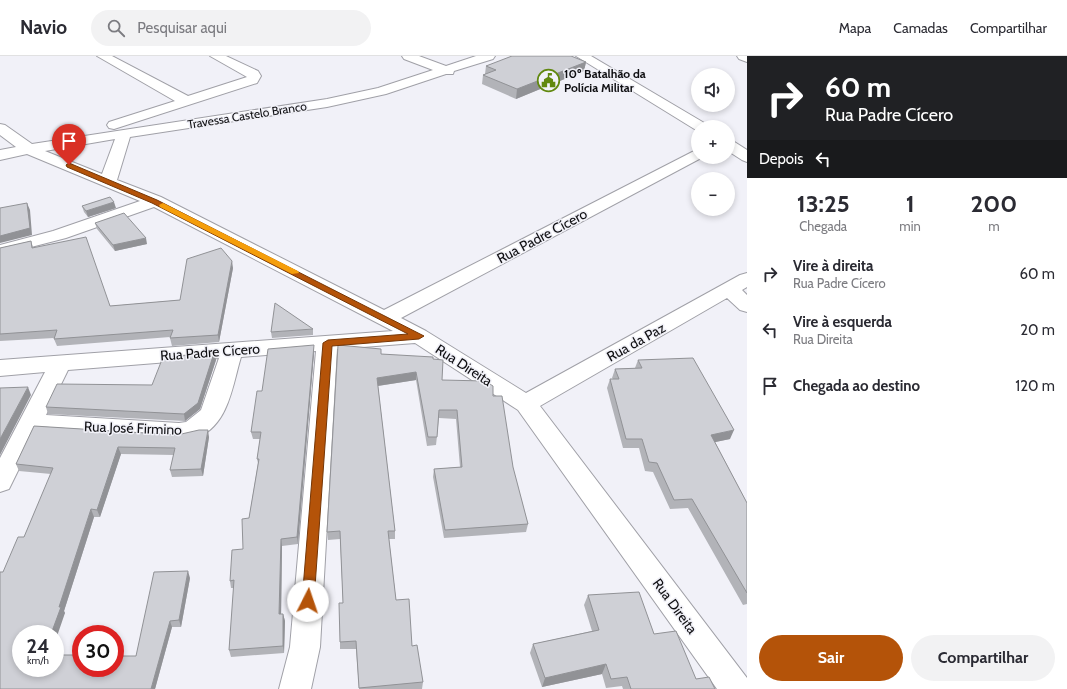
<!DOCTYPE html>
<html lang="pt">
<meta charset="utf-8">
<style>
:root{--surface:#fff;--page:#f2f2f3;--text:#2b2b33;--muted:#7c7c81;--line:#e1e1e2;--accent:#b45309}
body{margin:0;font-family:Cabin,sans-serif;background:var(--page);color:var(--text);height:100vh;display:flex;flex-direction:column;font-size:15px;white-space:nowrap}
*{box-sizing:border-box;margin:0}
p{font-size:13px;color:var(--muted)}
.icon{flex:none;width:22px;height:22px;fill:none;stroke:currentColor;stroke-width:2;stroke-linecap:round;stroke-linejoin:round}
.map{position:relative;flex:1;overflow:hidden}
.details{display:flex;flex-direction:column;background:var(--surface);width:320px}
.details>*{flex:none}
.guide{background:#202124;color:#fff;overflow:hidden}
.controls{position:absolute;left:691px;top:12px;display:grid;gap:8px}
.controls a{display:grid;place-items:center;width:44px;height:44px;border-radius:50%;background:var(--surface);box-shadow:0 2px 6px #0003;font-size:20px}
.speed{position:absolute;left:12px;top:569px;display:flex;gap:8px;font-size:20px;font-weight:700;text-align:center}
.speed>*{display:grid;place-content:center;width:52px;height:52px;border-radius:50%;background:var(--surface);box-shadow:0 2px 6px #0003;line-height:1}
.speed small{font-size:10px;font-weight:400}
.speed .limit{border:6px solid #d22;background:#fff;color:#111}
.pin{position:absolute;display:grid;place-items:center;width:34px;height:34px;color:#fff;margin:-41px -17px;border-radius:50% 50% 50% 0;rotate:-45deg;box-shadow:0 0 4px #0007}
.pin .icon{rotate:45deg}
.me{position:absolute;width:44px;margin:-22px;rotate:4deg;stroke-linejoin:round;filter:drop-shadow(0 0 3px #0008)}
.turn{display:flex;align-items:center;gap:14px;height:84px;padding:0 12px;font-size:18px}
.turn .icon{width:52px;height:52px;stroke-width:2.5}
.turn b{display:block;font-size:28px;line-height:34px}
.then{display:flex;align-items:center;height:38px;padding:0 12px;background:#0003;gap:8px;font-size:15px}
.eta{display:flex;justify-content:space-evenly;align-items:center;height:68px;text-align:center}
.eta b{font-size:24px;font-weight:700;line-height:28px}
.button{display:flex;gap:8px;margin-top:auto;padding:8px 12px}
.button a{flex:1;height:46px;border-radius:24px;background:var(--accent);color:#fff;font-size:16px;font-weight:700;line-height:46px;text-align:center}
.button a+a{background:var(--page);color:var(--text)}
ul{padding:0;list-style:none}
li{display:flex;align-items:center;gap:12px;height:56px;padding:0 12px}
li div{flex:1}
li b{display:block;font-size:15px}
li em{font-style:normal}
header{display:flex;align-items:center;gap:24px;box-sizing:border-box;height:56px;padding:0 20px;background:var(--surface);border-bottom:1px solid var(--line)}
header strong{font-size:19px}
nav{display:flex;gap:22px;margin-inline-start:auto;font-size:14px}
.search{width:280px;height:36px;background:var(--page);display:flex;align-items:center;gap:10px;box-sizing:border-box;padding:0 14px;border-radius:22px;color:var(--muted);font-size:15px}
main{display:flex;flex:1;min-height:0}
.map>svg:first-child{display:block}
</style>
<header>
<strong>Navio</strong>
<div class="search"><svg class="icon" aria-label="search" viewBox="0 0 24 24"><circle cx="10" cy="10" r="6"/><path d="M15 15l6 6"/></svg>Pesquisar aqui</div>
<nav><a>Mapa</a><a>Camadas</a><a>Compartilhar</a></nav>
</header>
<main>
<div class="map">
<svg width="747" height="633" viewBox="0 0 747 633">
<rect width="100%" height="100%" fill="#f1f1f8"/>
<g fill="none" stroke-linecap="round" stroke-linejoin="round">
<defs>
<path id="street" d="M97,0H112L188,40L247,21L210,0H226L258,15L261,20L257,27L114,73L109,72L107,69L109,66L175,45Z
M402,0H419L446,10L476,0H495L493,3L454,15L453,18H446L386,38L327,51L130,81L117,124L161,141L384,254L698,93V101H703L401,262L426,275L526,337L740,219L747,217V231L742,234L747,239V256L740,254L727,242L540,350L747,622V633H717L518,354L415,287L337,293L320,591L311,633H279L290,591L316,295L241,301C233,327 229,367 200,380C194,383 186,383 179,385L37,376L9,433L0,436V402L45,316L0,320V304L393,275L154,151L66,182L0,199V189L53,175L140,145L27,98L0,104V94L16,91L0,79V68L5,69L32,88L327,43L378,32L433,14L404,3ZM115,83L102,118L45,95ZM219,302L201,354L186,366L179,367L46,359L68,314Z
M576,0H591L706,68L708,71H698V75L696,74Z
M737,0H747V6L739,3Z
M728,83L733,85L747,94V106L742,104L728,95Z"/>
</defs>
<!-- street casing -->
<use href="#street" stroke="#a0a0a7" stroke-width="2"/>
<!-- street -->
<use href="#street" fill="#fff" fill-rule="evenodd"/>
</g>
<!-- wall -->
<path fill="#b2b3b8" d="M586,6L584,15L516,43L482,28L483,19L485,18L486,10Z
M82,150L116,152L88,161L84,156Z
M95,167L147,188L115,195L97,173Z
M31,185L33,191L110,250L180,244L233,212L219,286L172,290L170,282V281L57,290L54,283V282L0,285V192Z
M313,273V279L272,282L271,276Z
M214,297L216,304L200,353L185,365L48,358L46,351L152,329Z
M314,297L298,488L282,490L281,558H283L285,565L284,597L231,601L229,594L234,532H231L230,525L243,493L249,462L258,407L257,403L260,383H253L251,376L262,335Z
M381,298L433,303L442,324L493,340L528,468L526,476L444,482L433,421L434,413L460,411L456,363L439,362L436,389L427,390L416,324L378,330L395,475V483H389L396,544L412,590L423,626L422,633H359L356,593H340V586L343,547L340,483L328,484L327,476Z
M638,304L730,383L715,386L747,447V548L743,549L688,452L670,453L653,416L645,415L639,392H623L607,332L610,323H613L612,322L615,313L635,312Z
M34,370L209,381L203,420L172,421L170,414L174,399L121,398L100,461H94L64,555L65,557L21,612L136,600L190,522L181,571H172L155,633H0L24,481L51,418L19,415L16,408Z
M588,539L654,578L696,623L715,633H623L622,630L606,632L602,618L542,631L530,597L533,588L592,575L584,549Z"/>
<!-- shaded-wall -->
<path fill="#919296" d="M586,6L584,15L516,43L517,33Z
M114,146L116,152L88,161L86,155Z
M27,147L30,154L32,179L0,187V180Z
M146,182L147,188L115,195L113,189Z
M232,205L233,212L219,286L218,279Z
M314,289V297L298,488L297,481Z
M214,297L216,304L200,353L185,365L184,358Z
M416,316V324L377,330V322Z
M28,331L31,339L0,399V383Z
M208,374L209,381L203,420L201,413Z
M734,374L730,383L706,388L711,379Z
M118,391L121,398L100,461L97,454Z
M91,453L94,461L64,555L65,557L55,586V578H51L59,551Z
M281,483L282,490L281,565L279,558Z
M188,515L190,522L181,571L179,564Z
M283,558L285,565L284,597L283,590Z
M170,565L172,571L155,633H151Z
M606,608L602,618L542,631L545,622Z"/>
<!-- building -->
<path fill="#cfd0d6" stroke="#919296" d="M512,0H571L586,6L517,33L483,19L496,14L486,10Z
M110,141L114,146L86,155L82,150Z
M27,147L30,172L0,180V152Z
M124,157L146,182L113,189L95,167Z
M86,181L110,250L180,244L187,203L221,192L232,205L218,279L170,282L173,274L54,283L57,274L0,278V192L31,185L32,192Z
M275,247L313,273L271,276Z
M314,289L297,481L281,483L279,558H283V590L229,594L234,524L230,525L232,494L243,493L242,463L249,462L259,403H257L261,376H251L257,335H262L268,293Z
M338,289L381,293V298L433,301V303L443,304L442,324L485,325L493,330V340H502L513,411L528,468L445,474L434,413L462,411L457,354H439L437,381H428L416,316L377,322L395,475H388L396,544L409,543L412,590L417,589L423,626L359,632L356,585L340,586L339,547H343L340,475L327,476Z
M214,297L198,347L184,358L46,351L57,328L152,329L163,301Z
M693,302L734,374L711,379L747,447V537L692,443L674,444L657,407L649,406L642,383H626L610,323H619L615,313L642,312L638,304Z
M28,331L0,383V332Z
M34,370L177,379L199,374H208L201,413L170,414L175,392L118,391L97,454L91,453L59,551H61L51,578H21V612H55V599H81V612H115V600H136L154,516L188,515L179,564L170,565L151,633H0V516H3L18,481H24L53,412L16,408Z
M639,536L654,578L676,575L696,623L709,621L715,633H631L627,621L611,623L606,608L545,622L533,588L599,574L588,539Z"/>
<!-- route -->
<path fill="#b45309" stroke="#753606" d="M69,107L157,144L424,280L419,283L332,290L314,545L313,549L308,551L304,549L302,545L323,287L328,284L408,278L152,147L67,111L66,109Z"/>
<!-- slow -->
<path fill="#f59e0b" d="M163,147L298,215L299,217L292,218L160,151L159,149Z"/>
<!-- icons -->
<defs>
<symbol id="civic-ring" viewBox="-11 -11 22 22"><circle r="9.5" fill="#f1f1f8" stroke="#61880f" stroke-width="1.5"/><path d="M-.6-6.5H3V-4.5H.6V-3L4-1V1h2V6H-6V1h2V-1L-.6-3ZM-1.2 2.5V6h2.4V2.5Z" fill="#61880f"/></symbol>
</defs>
<g fill-rule="evenodd">
<use href="#civic-ring" x="536" y="12" width="25" height="25"/>
</g>
<g text-anchor="middle" dominant-baseline="central" stroke-width="3" stroke-linejoin="round" paint-order="stroke">
<!-- far-poi labels -->
<g font-size="12" font-weight="bold" fill="#0f0f12" stroke="#f1f1f8" text-anchor="start">
<text x="564" y="17">10º Batalhão da<tspan x="564" dy="14">Polícia Militar</tspan></text>
</g>
<!-- far-street labels -->
<g font-size="12" fill="#0f0f12" stroke="#f1f1f8">
<text transform="translate(247 59) rotate(-9)">Travessa Castelo Branco</text>
</g>
<!-- street labels -->
<g font-size="14" fill="#0f0f12" stroke="#f1f1f8">
<text transform="translate(542 180) rotate(-28)">Rua Padre Cícero</text>
<text transform="translate(636 286) rotate(-29)">Rua da Paz</text>
<text transform="translate(210 296) rotate(-4)">Rua Padre Cícero</text>
<text transform="translate(464 309) rotate(33)">Rua Direita</text>
<text transform="translate(133 372) rotate(2)">Rua José Firmino</text>
<text transform="translate(675 550) rotate(54)">Rua Direita</text>
</g>
</g>
</svg>
<div class="controls">
<a><svg class="icon" aria-label="sound" viewBox="0 0 24 24"><path d="M4 9h4l5-4v14l-5-4H4zM17 9q2 3 0 6"/></svg></a>
<a>+</a>
<a>−</a>
</div>
<div class="speed"><div>24<small>km/h</small></div><div class="limit">30</div></div>
<div class="pin" style="left:69px;top:109px;background:#d93025"><svg class="icon" aria-label="arrive" viewBox="0 0 24 24"><path d="M6 21V4h12l-3 4 3 4H6"/></svg></div>
<svg class="me" style="left:308px;top:545px" viewBox="-20 -20 40 40"><circle r="19" fill="#fff"/><path d="M0-13L10 11 0 6-10 11z" fill="#b45309"/></svg>
</div>
<section class="details">
<div class="guide">
<div class="turn"><svg class="icon" aria-label="right" viewBox="0 0 24 24"><path d="M7 20v-9h11M14 6l5 5-5 5"/></svg><div><b>60 m</b>Rua Padre Cícero</div></div>
<div class="then">Depois<svg class="icon" aria-label="left" viewBox="0 0 24 24"><path d="M17 20v-9H6M10 6l-5 5 5 5"/></svg></div>
</div>
<div class="eta">
<div><b>13:25</b><p>Chegada</p></div>
<div><b>1</b><p>min</p></div>
<div><b>200</b><p>m</p></div>
</div>
<ul>
<li><svg class="icon" aria-label="right" viewBox="0 0 24 24"><path d="M7 20v-9h11M14 6l5 5-5 5"/></svg><div><b>Vire à direita</b><p>Rua Padre Cícero</p></div><em>60 m</em></li>
<li><svg class="icon" aria-label="left" viewBox="0 0 24 24"><path d="M17 20v-9H6M10 6l-5 5 5 5"/></svg><div><b>Vire à esquerda</b><p>Rua Direita</p></div><em>20 m</em></li>
<li><svg class="icon" aria-label="arrive" viewBox="0 0 24 24"><path d="M6 21V4h12l-3 4 3 4H6"/></svg><div><b>Chegada ao destino</b></div><em>120 m</em></li>
</ul>
<div class="button"><a>Sair</a><a>Compartilhar</a></div>
</section>
</main>
